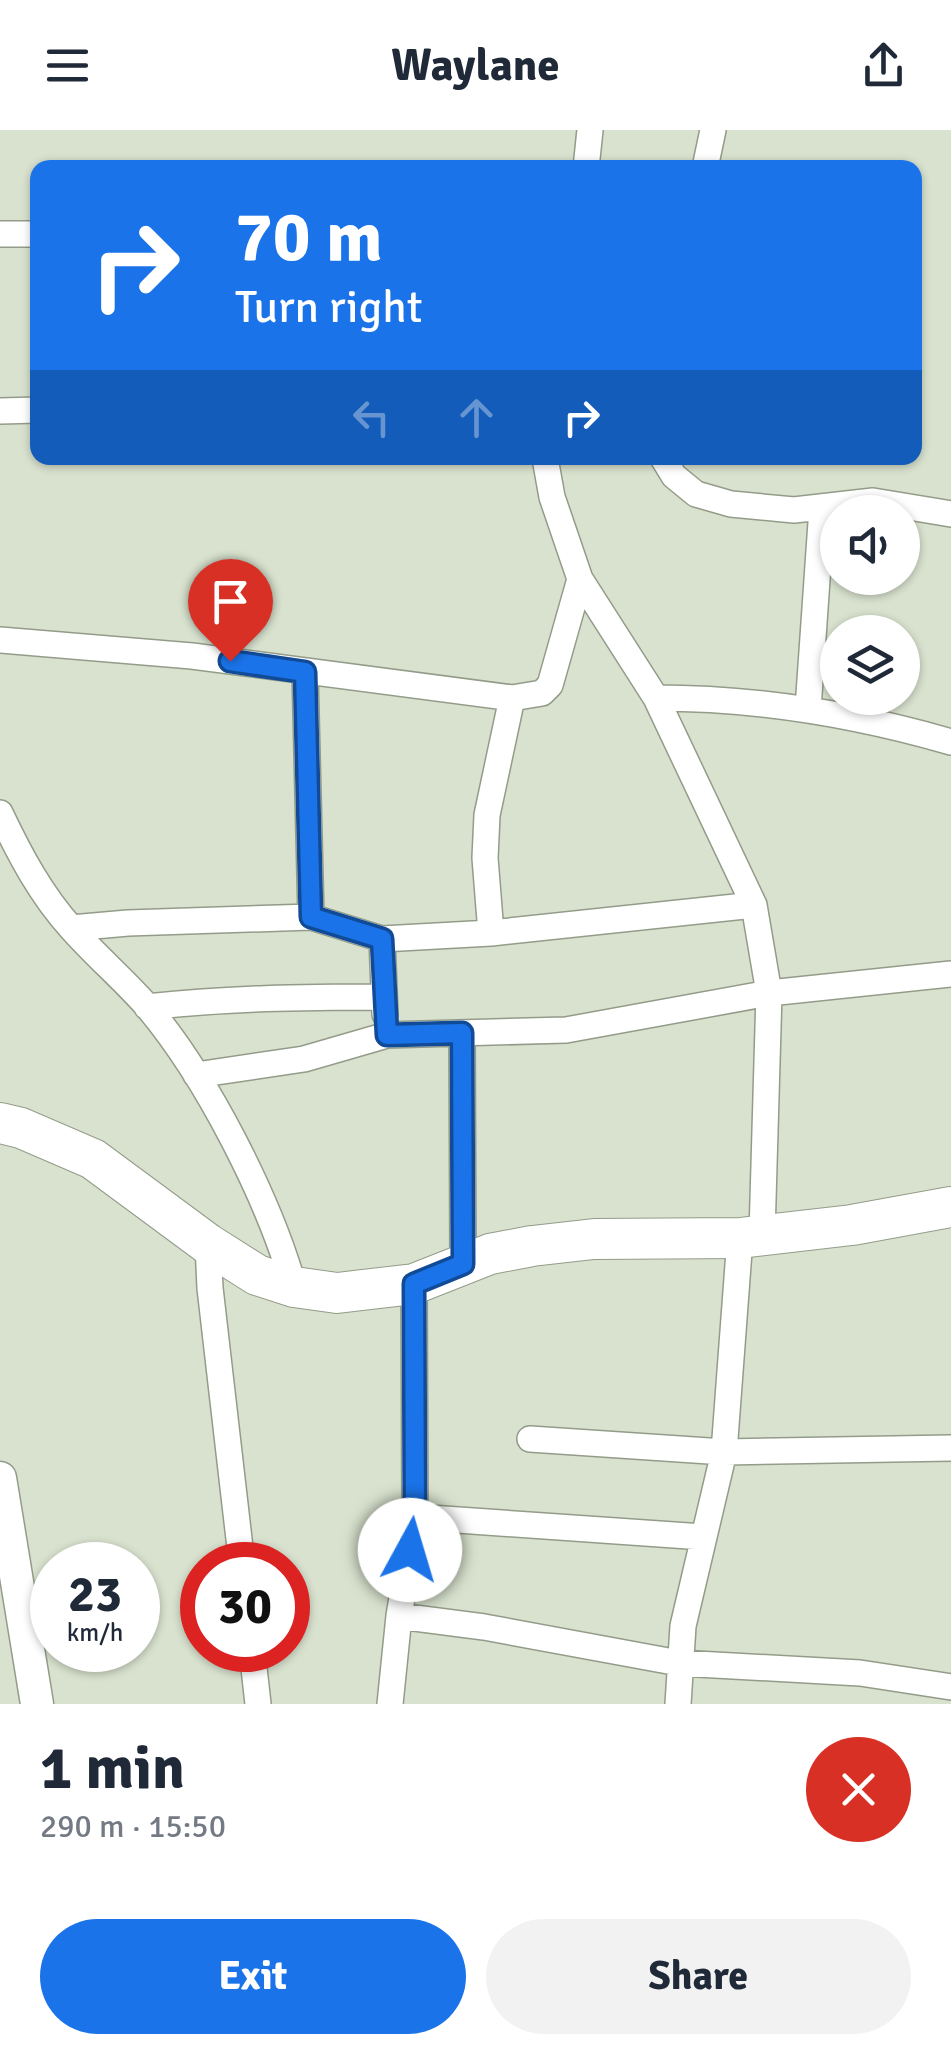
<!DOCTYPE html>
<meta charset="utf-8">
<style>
:root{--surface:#fff;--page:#f2f2f3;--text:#1f2937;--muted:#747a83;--accent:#1a73e8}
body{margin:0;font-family:Signika,sans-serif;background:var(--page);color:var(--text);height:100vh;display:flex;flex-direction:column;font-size:38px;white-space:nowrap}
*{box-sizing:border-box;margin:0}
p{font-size:32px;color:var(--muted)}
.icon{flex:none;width:55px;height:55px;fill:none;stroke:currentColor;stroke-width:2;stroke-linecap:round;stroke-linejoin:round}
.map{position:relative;height:1574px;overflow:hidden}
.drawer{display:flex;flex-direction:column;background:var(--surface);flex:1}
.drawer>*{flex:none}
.banner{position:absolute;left:30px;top:30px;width:892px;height:305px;border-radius:20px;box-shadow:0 2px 8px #0004;background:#1a73e8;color:#fff;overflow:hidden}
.tools{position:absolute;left:820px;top:365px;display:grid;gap:20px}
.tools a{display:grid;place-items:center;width:100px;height:100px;border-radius:50%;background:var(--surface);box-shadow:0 2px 8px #0004;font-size:50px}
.speed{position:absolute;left:30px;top:1412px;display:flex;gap:20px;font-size:50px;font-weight:700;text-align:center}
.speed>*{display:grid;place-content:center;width:130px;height:130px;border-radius:50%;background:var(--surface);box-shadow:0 2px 8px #0004;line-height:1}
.speed small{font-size:25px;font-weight:400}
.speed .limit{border:15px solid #d22;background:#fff;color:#111}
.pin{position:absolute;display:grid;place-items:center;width:85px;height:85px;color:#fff;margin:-102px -42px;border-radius:50% 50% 50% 0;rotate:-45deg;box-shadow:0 0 10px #0007}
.pin .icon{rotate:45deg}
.me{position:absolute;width:110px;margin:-55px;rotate:6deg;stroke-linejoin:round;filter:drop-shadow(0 0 8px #0008)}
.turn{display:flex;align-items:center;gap:35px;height:210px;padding:0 40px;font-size:45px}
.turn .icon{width:130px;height:130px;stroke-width:2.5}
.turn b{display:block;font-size:70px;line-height:85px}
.lanes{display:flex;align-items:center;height:95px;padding:0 40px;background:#0003;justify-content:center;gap:50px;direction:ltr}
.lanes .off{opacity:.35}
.round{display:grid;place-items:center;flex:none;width:105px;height:105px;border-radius:52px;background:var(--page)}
.summary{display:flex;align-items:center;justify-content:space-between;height:170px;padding:0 40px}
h1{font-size:60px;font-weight:800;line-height:75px}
.primary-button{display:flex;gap:20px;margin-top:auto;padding:20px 40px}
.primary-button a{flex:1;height:115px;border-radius:60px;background:var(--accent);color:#fff;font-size:40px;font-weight:800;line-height:115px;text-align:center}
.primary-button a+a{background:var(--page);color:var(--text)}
header{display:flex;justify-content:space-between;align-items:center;height:130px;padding:0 40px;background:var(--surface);font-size:45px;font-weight:800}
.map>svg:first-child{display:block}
</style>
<header><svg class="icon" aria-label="menu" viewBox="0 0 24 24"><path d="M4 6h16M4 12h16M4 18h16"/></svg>Waylane<svg class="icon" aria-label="share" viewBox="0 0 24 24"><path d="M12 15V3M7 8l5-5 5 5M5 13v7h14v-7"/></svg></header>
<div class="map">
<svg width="951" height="1574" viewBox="0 0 951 1574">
<rect width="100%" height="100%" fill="#d8e2ce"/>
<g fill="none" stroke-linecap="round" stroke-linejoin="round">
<defs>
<path id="minor" d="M586,38L590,0
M705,38L713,0
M0,104H38
M0,281L38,280
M545,328L552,367L580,449L656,568C757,568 854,584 951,612
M663,328L674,346L696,364L731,374L794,380L873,371L951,384
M0,510L192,526L512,568L542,563L550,555L580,449
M305,542L311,787
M656,568L754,775L769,863L762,1104
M808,579L822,378
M0,683C20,725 41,765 72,799C96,826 123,849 146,875C207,947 268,1067 294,1157
M71,798L128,793L311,787L382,809L491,803L754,775
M491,803L485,728L487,685L512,568
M382,809L385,884
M147,877C226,868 304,867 383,867
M462,903L463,1134
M196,945L304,929L387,905L566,900L769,863L951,844
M208,1114L210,1158L242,1435
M530,1309L724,1322L951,1318
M415,1387L703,1407
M399,1486L484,1497L679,1533L860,1543L951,1557
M252,1520L258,1574
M390,1574L399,1486L415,1387L414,1154
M678,1574L683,1496L724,1322L740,1108"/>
<path id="tertiary" d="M0,1348L37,1574"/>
<path id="primary" d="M0,993L21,998L93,1029L208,1114L257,1145L294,1157L337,1163L414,1154L490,1124L532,1116L594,1109L740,1108L852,1095L951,1077"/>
</defs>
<!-- minor casing -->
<use href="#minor" stroke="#939c89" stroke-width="28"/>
<!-- tertiary casing -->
<use href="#tertiary" stroke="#939c89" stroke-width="35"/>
<!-- primary casing -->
<use href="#primary" stroke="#939c89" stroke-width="42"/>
<!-- minor -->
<use href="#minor" stroke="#fff" stroke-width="25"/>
<!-- tertiary -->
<use href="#tertiary" stroke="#fff" stroke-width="32"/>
<!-- primary -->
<use href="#primary" stroke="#fff" stroke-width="40"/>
</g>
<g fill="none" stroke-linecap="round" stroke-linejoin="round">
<defs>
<path id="route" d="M230,531L305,542L311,787L382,809L387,905L462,903L463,1134L414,1154L415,1387L410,1420"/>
</defs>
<!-- route casing -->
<use href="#route" stroke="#114b97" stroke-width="25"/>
<!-- route -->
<use href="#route" stroke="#1a73e8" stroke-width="18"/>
</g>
</svg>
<div class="tools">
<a><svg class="icon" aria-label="sound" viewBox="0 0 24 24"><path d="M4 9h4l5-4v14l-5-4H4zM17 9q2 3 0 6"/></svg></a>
<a><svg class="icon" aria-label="layers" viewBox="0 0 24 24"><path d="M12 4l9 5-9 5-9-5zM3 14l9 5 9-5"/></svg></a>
</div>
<div class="speed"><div>23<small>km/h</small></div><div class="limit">30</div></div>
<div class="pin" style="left:230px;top:531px;background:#d93025"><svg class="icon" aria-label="arrive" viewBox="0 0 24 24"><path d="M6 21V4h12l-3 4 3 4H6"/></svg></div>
<svg class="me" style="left:410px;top:1420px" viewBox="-20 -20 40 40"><circle r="19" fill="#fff"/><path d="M0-13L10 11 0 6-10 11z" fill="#1a73e8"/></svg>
<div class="banner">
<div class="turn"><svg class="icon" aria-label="right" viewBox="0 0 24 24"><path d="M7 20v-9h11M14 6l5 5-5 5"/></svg><div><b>70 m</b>Turn right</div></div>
<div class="lanes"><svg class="icon off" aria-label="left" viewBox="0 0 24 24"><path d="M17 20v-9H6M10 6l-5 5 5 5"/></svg><svg class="icon off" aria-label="ahead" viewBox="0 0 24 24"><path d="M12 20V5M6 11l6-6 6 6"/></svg><svg class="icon" aria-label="right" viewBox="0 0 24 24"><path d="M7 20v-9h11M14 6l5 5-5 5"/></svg></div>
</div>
</div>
<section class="drawer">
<div class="summary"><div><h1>1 min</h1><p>290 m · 15:50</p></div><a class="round" style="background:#d93025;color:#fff"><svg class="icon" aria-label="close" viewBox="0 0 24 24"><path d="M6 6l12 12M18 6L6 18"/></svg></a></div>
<div class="primary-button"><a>Exit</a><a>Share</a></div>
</section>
